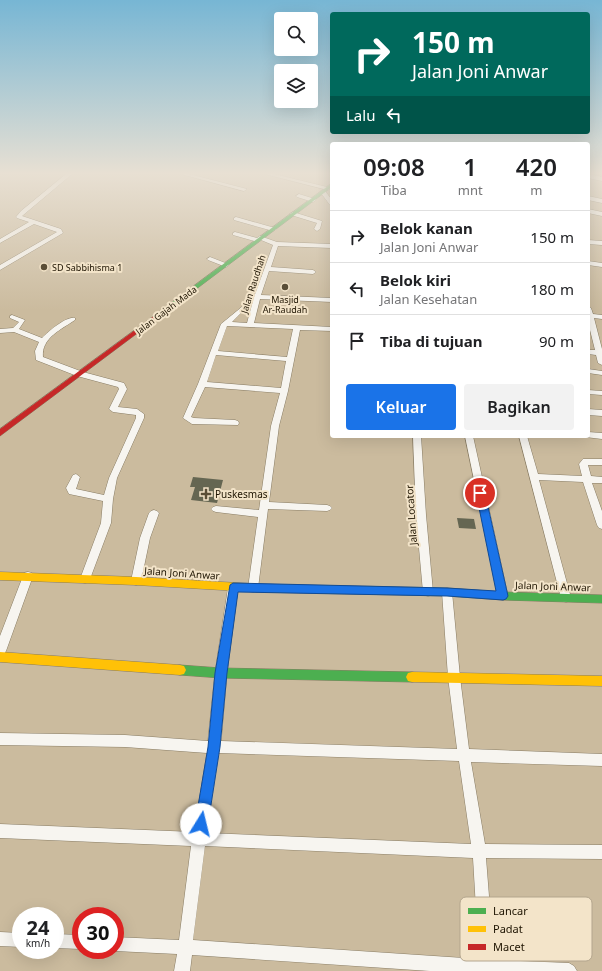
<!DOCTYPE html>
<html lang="id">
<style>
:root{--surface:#fff;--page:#f2f2f2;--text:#202124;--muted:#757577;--line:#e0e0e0;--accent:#1a73e8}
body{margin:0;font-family:"Noto Sans",sans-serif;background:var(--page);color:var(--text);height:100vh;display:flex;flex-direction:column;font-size:15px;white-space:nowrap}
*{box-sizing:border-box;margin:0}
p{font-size:13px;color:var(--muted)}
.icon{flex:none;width:22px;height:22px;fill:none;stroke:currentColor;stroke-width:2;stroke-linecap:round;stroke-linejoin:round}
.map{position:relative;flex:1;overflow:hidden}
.side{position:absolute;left:330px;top:142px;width:260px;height:296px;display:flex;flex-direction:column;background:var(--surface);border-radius:4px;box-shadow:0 4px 16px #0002}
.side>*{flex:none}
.guide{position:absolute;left:330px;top:12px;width:260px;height:122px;border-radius:4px;box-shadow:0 4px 16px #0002;background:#00695c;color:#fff;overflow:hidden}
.buttons{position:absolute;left:274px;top:12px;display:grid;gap:8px}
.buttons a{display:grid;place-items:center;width:44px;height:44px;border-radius:4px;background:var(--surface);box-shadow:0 4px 16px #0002;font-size:20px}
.speed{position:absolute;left:12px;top:907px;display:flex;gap:8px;font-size:20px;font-weight:700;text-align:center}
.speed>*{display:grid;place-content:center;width:52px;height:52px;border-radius:50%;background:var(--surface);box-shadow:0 4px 16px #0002;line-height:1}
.speed small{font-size:10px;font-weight:400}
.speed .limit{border:6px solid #d22;background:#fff;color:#111}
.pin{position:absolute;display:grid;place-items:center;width:34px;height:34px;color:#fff;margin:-17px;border:2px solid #fff;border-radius:50%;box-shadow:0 1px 4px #0007}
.me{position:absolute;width:44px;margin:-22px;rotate:9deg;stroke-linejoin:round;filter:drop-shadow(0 0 3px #0008)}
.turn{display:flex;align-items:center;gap:14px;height:84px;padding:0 16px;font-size:18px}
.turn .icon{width:52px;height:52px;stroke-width:2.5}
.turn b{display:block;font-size:28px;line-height:34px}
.then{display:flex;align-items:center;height:38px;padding:0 16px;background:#0003;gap:8px;font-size:15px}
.eta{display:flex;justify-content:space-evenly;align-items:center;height:68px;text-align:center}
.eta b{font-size:24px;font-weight:600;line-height:28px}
.action{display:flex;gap:8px;margin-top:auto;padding:8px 16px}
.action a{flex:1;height:46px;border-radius:4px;background:var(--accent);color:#fff;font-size:16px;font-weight:600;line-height:46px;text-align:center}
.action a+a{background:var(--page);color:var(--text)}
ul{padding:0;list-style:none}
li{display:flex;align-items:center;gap:12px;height:52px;padding:0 16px;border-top:1px solid var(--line)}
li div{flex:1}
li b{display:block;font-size:15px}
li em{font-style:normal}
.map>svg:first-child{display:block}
</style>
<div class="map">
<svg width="602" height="971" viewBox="0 0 602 971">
<rect width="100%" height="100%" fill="#cbbb9e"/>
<!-- building -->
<path fill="#656652" d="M193,477L223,480L217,503L191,500L195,487H190Z
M457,518L474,519L476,529L459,528Z"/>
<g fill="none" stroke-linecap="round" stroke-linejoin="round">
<defs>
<path id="street" d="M66,174H72L22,216L61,229L63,233L0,270V265L57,232L34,224L0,243V239L29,222L17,218L16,217L21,211Z
M181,174H189L247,189L244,191Z
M265,174H274L331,188L328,190Z
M588,174L602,177V181L588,178Z
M321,191H325L332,200V206L330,205L321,193Z
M299,194L315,199L316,200L313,202L297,197L296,196Z
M588,196L602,199V203L588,200Z
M588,209L602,212V216L588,213Z
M293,212L322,221L320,229L317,231L314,229L317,223L291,215L290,214Z
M236,217L275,228L276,229L273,231L234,220V218Z
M235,232L257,238L260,236L277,242L332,244V248L278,246L271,267L313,270L316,272L313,274L269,271L261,295L332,298V302L260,299L254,323L332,327V331L300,330L288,391L279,426L269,502L327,505L330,506L332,508L330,510L327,511L268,509L258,588L257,591L253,592L249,591L248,588L258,517L216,512L213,511L211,509L213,507L216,506L259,510L271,426L280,393L205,387L191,417L194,418L235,420L238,421L239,423L238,425L192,424L183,418L198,384L221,324L243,306L246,308L232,322L247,323L254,297L273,245L261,240L258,242L233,235V233ZM227,326L293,329L287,357L218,351ZM216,355L286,361L281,388L207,382Z
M588,240L602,241V245L588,244Z
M210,257L228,264L229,265L226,267L208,260L207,259Z
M588,261L602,263V267L588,265Z
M588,306L591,308L593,314L602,315V319L594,318L602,349V365L598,363L596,355L588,354V350H595L588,322Z
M12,315L25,320L19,329L42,338C48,332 66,316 75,318V320C62,329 41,338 43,357L83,372L124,383L127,389L118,407L137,409L144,414V418L117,478L113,499L111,523L90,579L89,582L85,583L81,582L80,579L101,523L103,501L69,494L66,488L73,475L76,474L80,477L76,489L104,495L109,478L136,418V415L113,412L109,409L119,389L118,387L77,376L36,360L35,351L39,342L14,332L0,333V329L13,328L19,322L10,318V316Z
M588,369L602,371V375L588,373Z
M588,390L602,391V395L588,394Z
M588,409L602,410V416L588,415Z
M588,432L602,433V439L585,437L584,436H588Z
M413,436H421L426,515L433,592L432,595L428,596L424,595L423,592L416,515Z
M465,436H473L508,596L507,599L503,600L499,599L498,596Z
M519,436H527L538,474L582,476L579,464L583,459H602V465H588L591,476L602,477V483H592L602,511V529L599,528L597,525L583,482L539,480L571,598L570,601L566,602L562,601L561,598Z
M154,510L157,511L159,513L150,538L141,581L140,584L136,585L132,584L131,581L140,538L149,513L151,511Z
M28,572L32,573L33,576L6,651L4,654L0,656V636L23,576L24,573Z
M233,584L237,585L238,588L227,673L221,741L457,749L448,677L442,592L443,589L447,588L451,589L452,592L460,677L469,749L602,754V766L471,762L485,844L602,845V859L486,858L494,960L569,963L574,966L577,971H430L192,955L190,971H174L177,954L115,951L112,950H115V937L179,940L191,846L0,838V824L194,832L207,753L125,747L0,745V733L125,735L208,741L215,673L228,588L229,585ZM219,753L459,761L471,844L207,833ZM205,846L473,858L479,959L193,940Z
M0,932L21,933V947L0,946Z
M55,934L81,935V949L55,948Z"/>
<path id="fast" d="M332,183V187L163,314H159V312Z
M257,584L447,588L503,592L602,595V603L503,600L447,596L257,592L253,591L252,588L253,585Z
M180,665L221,668L412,672L416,673L418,677L416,681L412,682L221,678L180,675L176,674L174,670L176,666Z"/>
<path id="slow" d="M0,572L136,577L257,584L261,585L262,588L261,591L257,592L136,585L0,580Z
M0,652L180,665L184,666L186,670L184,674L180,675L0,662Z
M412,672L602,676V686L412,682L408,681L406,677L408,673Z"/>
<path id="jam" d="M161,311L163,312V314L0,436V429Z"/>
</defs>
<!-- street casing -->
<use href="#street" stroke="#887c64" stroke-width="1"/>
<!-- fast casing -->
<use href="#fast" stroke="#887c64" stroke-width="1"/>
<!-- slow casing -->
<use href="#slow" stroke="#887c64" stroke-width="1"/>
<!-- jam casing -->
<use href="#jam" stroke="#887c64" stroke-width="1"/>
<!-- street -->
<use href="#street" fill="#f7f5f0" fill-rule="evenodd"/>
<!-- fast -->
<use href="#fast" fill="#4caf50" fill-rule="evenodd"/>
<!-- slow -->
<use href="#slow" fill="#ffc107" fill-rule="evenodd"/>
<!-- jam -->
<use href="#jam" fill="#c62828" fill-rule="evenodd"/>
</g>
<!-- sky -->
<linearGradient id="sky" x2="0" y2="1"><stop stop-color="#77b6d4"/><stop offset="0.56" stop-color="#e8e0d3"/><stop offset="1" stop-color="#e8e0d3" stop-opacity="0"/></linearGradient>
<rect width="602" height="310" fill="url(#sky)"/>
<!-- route -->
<path fill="#1a73e8" stroke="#114b97" d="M480,490L485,493L508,596L506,599L503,600L447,596L238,592L227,673L220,747L208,824L206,829L201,831L197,829L195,824L208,747L215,673L230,585L233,583L447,588L496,591L476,493Z"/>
<!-- markers -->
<g fill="#5a4e37" stroke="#f3e4c9" stroke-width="1.5">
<circle cx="44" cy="267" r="4"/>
<circle cx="285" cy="287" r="4"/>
<path d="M204 488h4v4h4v4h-4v4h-4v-4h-4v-4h4z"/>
</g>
<g text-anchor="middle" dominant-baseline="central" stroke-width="4" stroke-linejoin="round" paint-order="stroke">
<!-- far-poi labels -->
<g font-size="9" fill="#1d1300" stroke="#f3e4c9" text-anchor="start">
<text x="52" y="267">SD Sabbihisma 1</text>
<text x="285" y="299" text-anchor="middle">Masjid<tspan x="285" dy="10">Ar-Raudah</tspan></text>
</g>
<!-- far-street labels -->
<g font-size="9" fill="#1d1300" stroke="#f3e4c9">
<text transform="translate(253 284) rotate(-72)">Jalan Raudhah</text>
<text transform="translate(166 310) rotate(-37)">Jalan Gajah Mada</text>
</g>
<!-- poi labels -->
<g font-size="10" fill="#1d1300" stroke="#f3e4c9" text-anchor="start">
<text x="215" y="494">Puskesmas</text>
</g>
<!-- street labels -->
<g font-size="10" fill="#1d1300" stroke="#f3e4c9">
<text transform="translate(411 515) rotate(-94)">Jalan Locator</text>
<text transform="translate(182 573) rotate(4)">Jalan Joni Anwar</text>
<text transform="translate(553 586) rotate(2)">Jalan Joni Anwar</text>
</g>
</g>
<!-- legend -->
<rect x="460" y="897" width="132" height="64" rx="6" fill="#f3e4c9" stroke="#b3a58d" stroke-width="1"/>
<rect x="468" y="908" width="18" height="6" fill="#4caf50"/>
<rect x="468" y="926" width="18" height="6" fill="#ffc107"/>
<rect x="468" y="944" width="18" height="6" fill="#c62828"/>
<g font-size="11" fill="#1d1300">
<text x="493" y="915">Lancar</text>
<text x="493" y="933">Padat</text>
<text x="493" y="951">Macet</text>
</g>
</svg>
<div class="buttons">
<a><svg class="icon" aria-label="search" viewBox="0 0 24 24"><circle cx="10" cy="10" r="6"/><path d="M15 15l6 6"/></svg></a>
<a><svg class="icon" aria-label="layers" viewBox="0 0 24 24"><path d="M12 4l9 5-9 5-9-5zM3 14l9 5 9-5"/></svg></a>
</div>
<div class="speed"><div>24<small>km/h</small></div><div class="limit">30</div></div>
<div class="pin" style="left:480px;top:493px;background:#d93025"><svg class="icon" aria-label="arrive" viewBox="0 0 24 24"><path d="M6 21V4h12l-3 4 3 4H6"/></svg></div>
<svg class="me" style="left:201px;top:824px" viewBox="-20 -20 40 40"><circle r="19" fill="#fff"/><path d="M0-13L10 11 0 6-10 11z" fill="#1a73e8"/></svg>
<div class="guide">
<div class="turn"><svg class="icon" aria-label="right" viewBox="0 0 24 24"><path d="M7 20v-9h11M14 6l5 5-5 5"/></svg><div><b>150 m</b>Jalan Joni Anwar</div></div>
<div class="then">Lalu<svg class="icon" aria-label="left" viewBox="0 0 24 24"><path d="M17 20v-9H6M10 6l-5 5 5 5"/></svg></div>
</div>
<section class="side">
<div class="eta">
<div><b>09:08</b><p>Tiba</p></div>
<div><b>1</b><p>mnt</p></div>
<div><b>420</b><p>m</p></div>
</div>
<ul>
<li><svg class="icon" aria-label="right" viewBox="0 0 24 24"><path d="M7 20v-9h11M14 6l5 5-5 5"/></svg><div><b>Belok kanan</b><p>Jalan Joni Anwar</p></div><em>150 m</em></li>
<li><svg class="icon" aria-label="left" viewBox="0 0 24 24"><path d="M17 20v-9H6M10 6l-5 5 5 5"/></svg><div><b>Belok kiri</b><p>Jalan Kesehatan</p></div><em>180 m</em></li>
<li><svg class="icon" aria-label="arrive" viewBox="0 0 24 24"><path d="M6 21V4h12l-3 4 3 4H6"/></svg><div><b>Tiba di tujuan</b></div><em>90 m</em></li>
</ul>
<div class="action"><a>Keluar</a><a>Bagikan</a></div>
</section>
</div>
